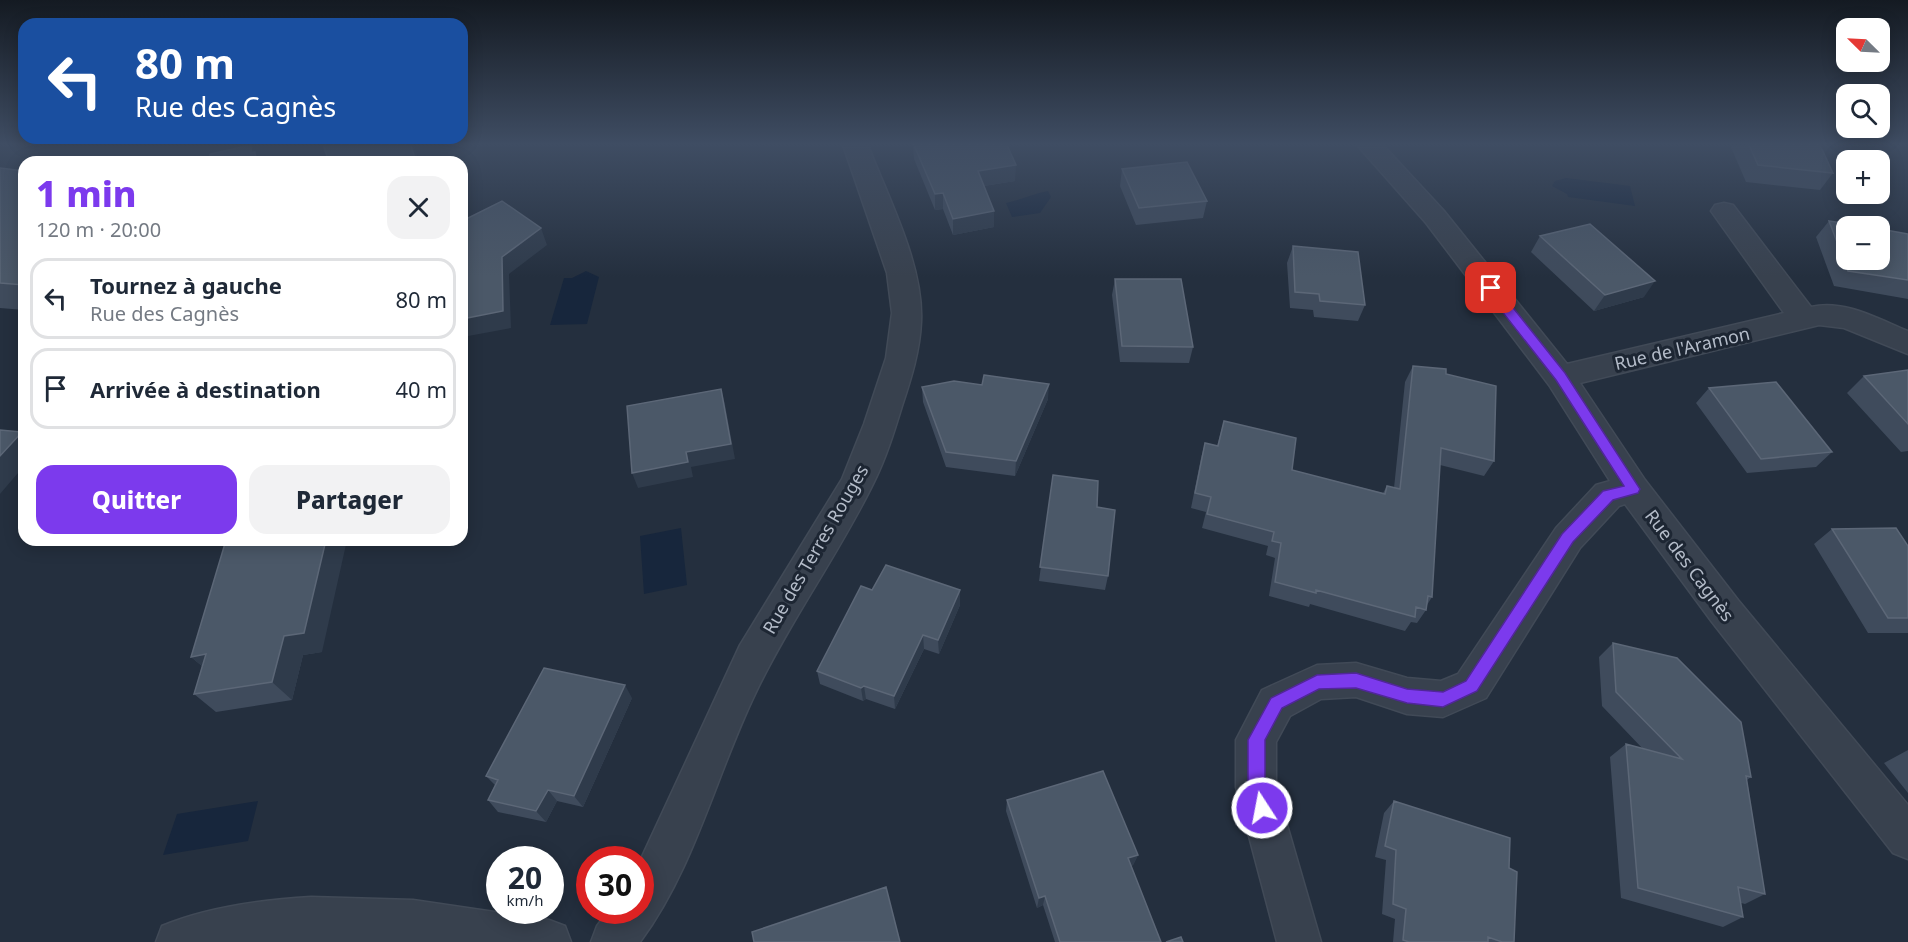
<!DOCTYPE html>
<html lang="fr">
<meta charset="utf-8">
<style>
:root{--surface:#fff;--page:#f2f2f3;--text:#1f2937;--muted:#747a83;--line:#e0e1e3;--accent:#7c3aed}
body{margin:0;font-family:"Noto Sans",sans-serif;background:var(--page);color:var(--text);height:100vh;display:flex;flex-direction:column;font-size:22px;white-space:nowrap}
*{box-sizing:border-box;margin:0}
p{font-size:20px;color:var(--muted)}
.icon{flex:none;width:33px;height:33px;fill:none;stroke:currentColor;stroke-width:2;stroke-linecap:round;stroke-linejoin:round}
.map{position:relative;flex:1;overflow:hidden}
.drawer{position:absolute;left:18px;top:156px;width:450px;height:390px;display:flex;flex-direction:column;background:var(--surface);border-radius:18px;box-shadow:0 3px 15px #0003}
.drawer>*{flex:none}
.guide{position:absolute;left:18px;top:18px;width:450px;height:126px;border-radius:18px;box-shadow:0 3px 15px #0003;background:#1a4fa0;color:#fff;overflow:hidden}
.needle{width:39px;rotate:294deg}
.controls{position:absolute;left:1836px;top:18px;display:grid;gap:12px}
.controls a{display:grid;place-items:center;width:54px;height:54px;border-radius:12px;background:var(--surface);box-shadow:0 3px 15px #0003;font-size:30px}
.speed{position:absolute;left:486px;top:846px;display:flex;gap:12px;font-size:30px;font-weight:700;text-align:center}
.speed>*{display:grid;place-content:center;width:78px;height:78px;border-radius:50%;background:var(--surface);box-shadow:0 3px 15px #0003;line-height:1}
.speed small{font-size:15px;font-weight:400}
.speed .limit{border:9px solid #d22;background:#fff;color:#111}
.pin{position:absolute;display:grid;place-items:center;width:51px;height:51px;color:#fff;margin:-26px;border-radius:12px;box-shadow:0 3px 9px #0006}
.me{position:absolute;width:66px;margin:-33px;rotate:349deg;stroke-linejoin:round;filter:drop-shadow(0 0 4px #0008)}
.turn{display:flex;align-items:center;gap:21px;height:126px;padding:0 18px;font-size:27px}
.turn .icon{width:78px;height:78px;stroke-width:2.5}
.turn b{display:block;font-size:42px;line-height:51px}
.round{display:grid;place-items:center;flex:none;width:63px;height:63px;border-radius:18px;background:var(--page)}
.summary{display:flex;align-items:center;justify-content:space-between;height:102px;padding:0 18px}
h1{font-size:36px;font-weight:800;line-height:45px;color:var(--accent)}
.primary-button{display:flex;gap:12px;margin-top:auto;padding:12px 18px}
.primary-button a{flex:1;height:69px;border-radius:18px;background:var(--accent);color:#fff;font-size:24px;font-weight:800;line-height:69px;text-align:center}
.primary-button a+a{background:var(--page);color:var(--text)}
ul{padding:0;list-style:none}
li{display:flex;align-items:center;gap:18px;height:81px;margin:0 12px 9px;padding:0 6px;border:3px solid var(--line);border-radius:18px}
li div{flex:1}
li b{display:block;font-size:22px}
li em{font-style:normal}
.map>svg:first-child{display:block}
</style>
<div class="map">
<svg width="1908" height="942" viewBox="0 0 1908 942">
<rect width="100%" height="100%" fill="#242f3e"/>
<!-- water -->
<path fill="#17263c" d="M1566,178L1630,186L1635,206L1568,197L1567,194L1552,186L1555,181Z
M1048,191L1051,197L1040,213L1012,217L1006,203C1021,200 1032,194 1048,191Z
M586,271L599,277L587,324L550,325L564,278H572Z
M681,528L687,585L644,594L640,536Z
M258,801L248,841L163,855L177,814Z"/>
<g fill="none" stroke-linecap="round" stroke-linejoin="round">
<defs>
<path id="minor" d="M843,145H868C888,198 924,265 921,322C920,350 911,379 902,406C894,432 886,458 874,482C839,554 791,619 756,692C716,774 695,868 640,942H591L597,926L609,910H640V861L740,645L842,479L864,424L886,358L892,313L887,273Z
M1357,145H1383L1444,211L1567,364L1784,313L1711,211L1715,205L1724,203L1733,205L1811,307C1844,299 1878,319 1908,331V354L1844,328L1819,325L1580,383L1645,480L1738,600L1908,805V859L1893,853L1712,622L1625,504L1619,506L1580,548L1486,698L1443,717L1407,714L1356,697L1321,699L1290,716L1276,742V787L1321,942H1277L1236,787V740L1262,690L1317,665L1356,663L1407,678L1441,681L1458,674L1556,528L1596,485L1610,481L1549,385L1426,223Z
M311,897L413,900L549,920L565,926L571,942H156L162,926C208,907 261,900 311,897Z"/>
</defs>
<!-- minor casing -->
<use href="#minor" stroke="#414a57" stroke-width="3"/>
<!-- minor -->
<use href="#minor" fill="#38414e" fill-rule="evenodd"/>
</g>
<!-- wall -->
<path fill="#3f4b5c" d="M913,145H1007L1015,181L984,186L994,211V227L953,235L943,209L935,210L914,159Z
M1730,145H1820L1833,173L1820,190L1746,182Z
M0,168L24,171V310L0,308Z
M1122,169L1207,201L1203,218L1136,225L1120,186Z
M1829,221L1908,234V299L1834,286L1816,237Z
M1540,236L1644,297L1594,311L1531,252Z
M1293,246L1365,305L1358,321L1314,317L1313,310L1290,308L1287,263Z
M1115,279L1193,347L1189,363L1120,362L1112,295Z
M1413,366L1446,374L1494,461L1484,476L1440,465L1432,597L1427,605L1426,610L1417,623L1411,622L1405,631L1310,604L1309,607L1269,596L1275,558L1266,555L1268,546L1202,528L1206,512L1191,508L1201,458L1205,443L1217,446L1224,421L1292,470L1383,493L1387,486L1394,488L1405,382Z
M1908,370V451L1901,452L1847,393L1864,376Z
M922,387L1048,399L1015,476L946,467L923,402Z
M1709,388L1832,452L1816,467L1747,473L1696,403Z
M1053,475L1097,507L1108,576L1105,590L1039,581Z
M1832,529L1908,546V633H1868L1814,544Z
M872,590L960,605L939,654L924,649L895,709L866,699L863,701L820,684L817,671Z
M1613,643L1751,777L1747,780L1765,894L1745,904L1741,903L1743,917L1723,927L1621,898L1610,757L1626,744L1643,749L1602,706L1599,657Z
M322,652L303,655L292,700L216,712L194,694L202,666L191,657Z
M632,698L583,807L557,801L546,822L498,812L488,800L495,785L486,776Z
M1908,750V793L1884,763Z
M1007,800L1138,855L1133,865L1131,866L1161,942H1055L1043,905L1037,908L1006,811Z
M1394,801L1509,868L1514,942H1393L1395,919L1382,914L1386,860L1375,857L1384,813Z"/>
<!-- shaded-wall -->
<path fill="#2f3b4b" d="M251,145L260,161L261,162H256L251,153Z
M411,145H414L419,162H416Z
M1016,165L1015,181L977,187L978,171Z
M943,193V209L935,210V194Z
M994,211V227L953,235V219Z
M541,228L547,245L509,274L511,328L463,337L462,335V319L502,257Z
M1655,281L1644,297L1594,311L1605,295Z
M1049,384L1048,399L1015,476L1016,461Z
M721,389L725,404L735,459L691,467L693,477L638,488L632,473L686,452Z
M22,432L24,434V466L0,494V456Z
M326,540H347L322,652L303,655L292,700L272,682L284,636Z
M960,590V605L939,654L938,640Z
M923,635L924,649L895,709L894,696Z
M206,654L213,675L191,657Z
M625,685L632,698L583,807L574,796Z
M864,686L866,699L863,701L861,688Z
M548,790L557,801L546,822L536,811Z
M1138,855L1133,865L1124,868L1128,858Z
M1045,896L1043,905L1037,908L1039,898Z"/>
<!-- building -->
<path fill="#4b5868" stroke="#5c6777" stroke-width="1.5" d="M251,145V153L255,152L256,162H210V154Z
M323,145H411L416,162H329Z
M914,145H1007L1016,165L978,171L994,211L953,219L943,193L935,194Z
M1749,145H1820L1833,173L1758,165Z
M1187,162L1207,201L1139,208L1122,169Z
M0,168L24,171V285L0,283Z
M502,201L541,228L502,257L503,311L462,319V221Z
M1829,221L1863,226H1846V260H1880V229L1908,234V280L1848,271Z
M1590,224L1655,281L1605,295L1540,236Z
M1293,246L1358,252L1365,305L1320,301L1319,294L1295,292Z
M1115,279H1181L1193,347L1122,346Z
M1413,366L1446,369V374L1496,386L1494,461L1441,448L1432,597L1428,596L1426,610L1416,607L1415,617L1316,590V593L1275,582L1281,543L1272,541L1274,532L1207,514L1211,497L1195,493L1205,443L1218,446L1224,421L1296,438L1292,470L1385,494L1387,486L1400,489Z
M1908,370V424L1864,376Z
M984,375L1049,384L1016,461L946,452L922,387L954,381L982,385Z
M1776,382L1832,452L1761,459L1709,388Z
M721,389L731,444L686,452L688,462L632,473L627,406Z
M0,430L22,432L0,456Z
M1053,475L1098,481L1097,507L1115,510L1108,576L1040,567Z
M1896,528L1908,546V618H1888L1832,529Z
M226,540H326L304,633L284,636L272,682L194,694L206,654L191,657Z
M886,565L960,590L938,640L923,635L894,696L864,686L861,688L817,671L861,586L872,590Z
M1613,643L1677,658L1741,722L1751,777L1746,776L1765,894L1738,887L1743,917L1638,888L1626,744L1682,759L1616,692Z
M544,668L625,685L574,796L548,790L536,811L488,800L498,780L486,776Z
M1103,771L1138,855L1128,858L1161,942H1060L1045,896L1039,898L1007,800Z
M1394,801L1510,838L1509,868L1517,872L1514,942H1502L1488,937V942H1409L1403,940L1406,909L1393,904L1396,850L1385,846Z
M886,887L900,942H754L752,932Z
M1181,937L1183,942H1166Z"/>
<!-- sky -->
<linearGradient id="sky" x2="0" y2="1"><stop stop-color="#141a22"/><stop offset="0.52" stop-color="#3f4d63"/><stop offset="1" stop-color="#3f4d63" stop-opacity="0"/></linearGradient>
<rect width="1908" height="277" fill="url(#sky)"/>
<!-- route -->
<path fill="#7c3aed" stroke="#51269a" stroke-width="1.5" d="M1491,284L1495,285L1565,373L1640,489L1638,493L1613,500L1573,542L1477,691L1443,707L1407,703L1356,688L1319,689L1282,708L1265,740V787L1271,808L1268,814L1262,816L1256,814L1248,787V740L1271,698L1317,675L1356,673L1407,689L1443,692L1466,681L1562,534L1603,491L1624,486L1556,380L1486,291L1485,288Z"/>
<g text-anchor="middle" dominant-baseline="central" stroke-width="6" stroke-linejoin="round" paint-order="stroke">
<!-- street labels -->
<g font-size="18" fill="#b4bcc9" stroke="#1d2633">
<text transform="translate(1682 348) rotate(-13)">Rue de l'Aramon</text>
<text transform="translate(815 549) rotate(-60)">Rue des Terres Rouges</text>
<text transform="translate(1690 565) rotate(53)">Rue des Cagnès</text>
</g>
</g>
</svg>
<div class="controls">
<a><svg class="needle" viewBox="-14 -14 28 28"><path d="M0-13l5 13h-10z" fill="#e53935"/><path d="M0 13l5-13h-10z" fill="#747a83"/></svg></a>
<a><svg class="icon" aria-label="search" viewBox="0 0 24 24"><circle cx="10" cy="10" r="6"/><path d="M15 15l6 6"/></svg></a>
<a>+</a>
<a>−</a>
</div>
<div class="speed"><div>20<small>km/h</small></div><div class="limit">30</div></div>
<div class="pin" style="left:1491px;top:288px;background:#d93025"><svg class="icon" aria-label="arrive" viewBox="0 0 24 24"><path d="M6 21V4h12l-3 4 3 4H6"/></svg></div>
<svg class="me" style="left:1262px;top:808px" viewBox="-20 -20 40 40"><circle r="17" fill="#7c3aed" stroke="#fff" stroke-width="3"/><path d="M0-11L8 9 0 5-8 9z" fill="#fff"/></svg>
<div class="guide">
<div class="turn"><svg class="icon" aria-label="left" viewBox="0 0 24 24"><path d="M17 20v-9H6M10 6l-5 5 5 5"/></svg><div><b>80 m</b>Rue des Cagnès</div></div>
</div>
<section class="drawer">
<div class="summary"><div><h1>1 min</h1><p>120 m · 20:00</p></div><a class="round"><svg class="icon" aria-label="close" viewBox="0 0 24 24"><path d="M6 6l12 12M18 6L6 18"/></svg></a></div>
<ul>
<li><svg class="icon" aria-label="left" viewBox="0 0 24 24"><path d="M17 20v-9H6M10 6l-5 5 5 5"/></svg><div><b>Tournez à gauche</b><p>Rue des Cagnès</p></div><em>80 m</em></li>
<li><svg class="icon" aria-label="arrive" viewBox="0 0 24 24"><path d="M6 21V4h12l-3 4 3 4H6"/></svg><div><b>Arrivée à destination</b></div><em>40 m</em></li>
</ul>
<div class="primary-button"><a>Quitter</a><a>Partager</a></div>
</section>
</div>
